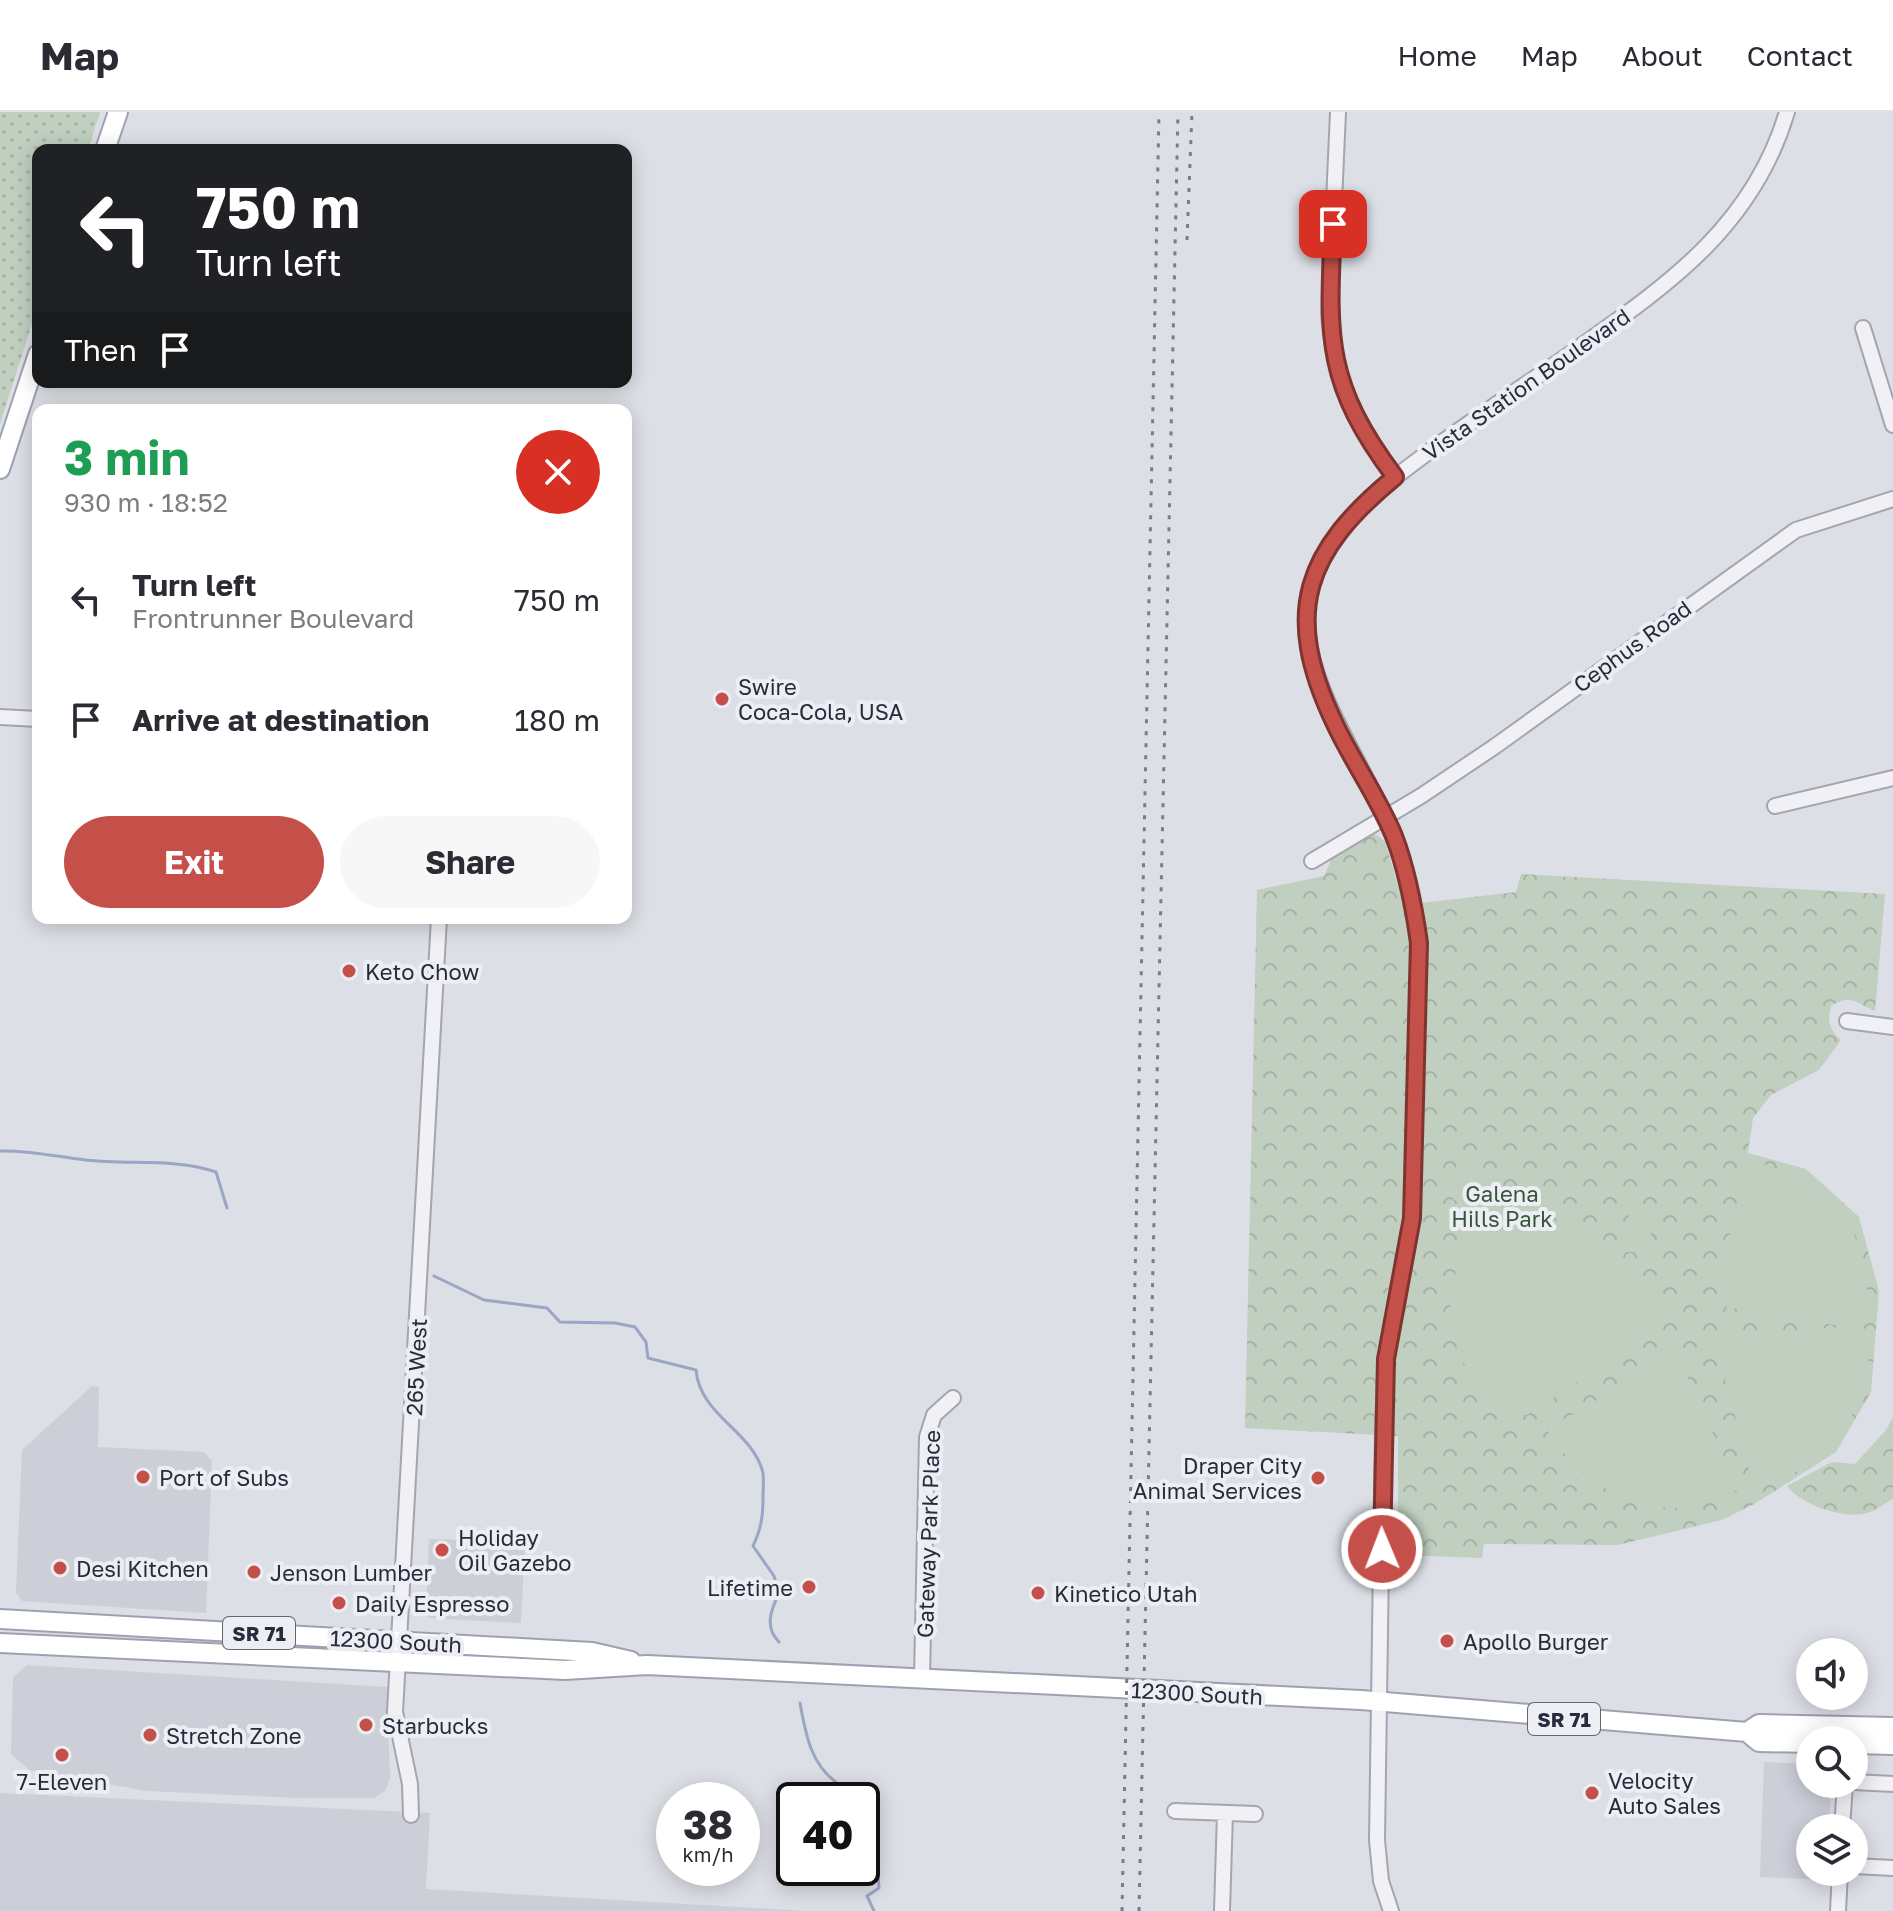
<!DOCTYPE html>
<meta charset="utf-8">
<style>
:root{--surface:#fff;--page:#f7f7f7;--text:#2b2b33;--muted:#7c7c81;--line:#e1e1e2;--accent:#c55049}
body{margin:0;font-family:"Golos Text",sans-serif;background:var(--page);color:var(--text);height:100vh;display:flex;flex-direction:column;font-size:30px;white-space:nowrap}
*{box-sizing:border-box;margin:0}
p{font-size:26px;color:var(--muted)}
.icon{flex:none;width:44px;height:44px;fill:none;stroke:currentColor;stroke-width:2;stroke-linecap:round;stroke-linejoin:round}
.map{position:relative;flex:1;overflow:hidden}
.details{position:absolute;left:32px;top:292px;width:600px;height:520px;display:flex;flex-direction:column;background:var(--surface);border-radius:16px;box-shadow:0 4px 20px #0003}
.details>*{flex:none}
.hud{position:absolute;left:32px;top:32px;width:600px;height:244px;border-radius:16px;box-shadow:0 4px 20px #0003;background:#202124;color:#fff;overflow:hidden}
.buttons{position:absolute;left:1796px;top:1526px;display:grid;gap:16px}
.buttons a{display:grid;place-items:center;width:72px;height:72px;border-radius:50%;background:var(--surface);box-shadow:0 4px 20px #0003;font-size:40px}
.speed{position:absolute;left:656px;top:1670px;display:flex;gap:16px;font-size:40px;font-weight:700;text-align:center}
.speed>*{display:grid;place-content:center;width:104px;height:104px;border-radius:50%;background:var(--surface);box-shadow:0 4px 20px #0003;line-height:1}
.speed small{font-size:20px;font-weight:400}
.speed .limit{border:4px solid #111;border-radius:12px;background:#fff;color:#111}
.pin{position:absolute;display:grid;place-items:center;width:68px;height:68px;color:#fff;margin:-34px;border-radius:16px;box-shadow:0 4px 12px #0006}
.me{position:absolute;width:88px;margin:-44px;rotate:359deg;stroke-linejoin:round;filter:drop-shadow(0 0 6px #0008)}
.turn{display:flex;align-items:center;gap:28px;height:168px;padding:0 32px;font-size:36px}
.turn .icon{width:104px;height:104px;stroke-width:2.5}
.turn b{display:block;font-size:56px;line-height:68px}
.then{display:flex;align-items:center;height:76px;padding:0 32px;background:#0003;gap:16px;font-size:30px}
.round{display:grid;place-items:center;flex:none;width:84px;height:84px;border-radius:42px;background:var(--page)}
.headline{display:flex;align-items:center;justify-content:space-between;height:136px;padding:0 32px}
h1{font-size:48px;font-weight:700;line-height:60px;color:#1e9e55}
.primary-button{display:flex;gap:16px;margin-top:auto;padding:16px 32px}
.primary-button a{flex:1;height:92px;border-radius:48px;background:var(--accent);color:#fff;font-size:32px;font-weight:700;line-height:92px;text-align:center}
.primary-button a+a{background:var(--page);color:var(--text)}
ul{padding:0;list-style:none}
li{display:flex;align-items:center;gap:24px;height:120px;padding:0 32px}
li div{flex:1}
li b{display:block;font-size:30px}
li em{font-style:normal}
header{display:flex;align-items:center;gap:48px;box-sizing:border-box;height:112px;padding:0 40px;background:var(--surface);border-bottom:2px solid var(--line)}
header strong{font-size:38px}
nav{display:flex;gap:44px;margin-inline-start:auto;font-size:28px}
.map>svg:first-child{display:block}
</style>
<header>
<strong>Map</strong>
<nav><a>Home</a><a>Map</a><a>About</a><a>Contact</a></nav>
</header>
<div class="map">
<svg width="1893" height="1799" viewBox="0 0 1893 1799">
<defs>
<pattern id="grass-dots" width="8" height="8" patternUnits="userSpaceOnUse" patternTransform="scale(2)"><rect width="8" height="8" fill="#c0cfbf"/><path d="M2 2h.1M6 6h.1" fill="none" stroke="#a5b2a5" stroke-width="1.8" stroke-linecap="round"/></pattern>
<pattern id="park-crowns" width="20" height="18" patternUnits="userSpaceOnUse" patternTransform="scale(2)"><rect width="20" height="18" fill="#c0cfbf"/><path d="M2 6a3 3 0 1 1 6 0M12 15a3 3 0 1 1 6 0" fill="none" stroke="#a5b2a5"/></pattern>
</defs>
<rect width="100%" height="100%" fill="#dddfe6"/>
<!-- built -->
<path fill="#ccced8" d="M92,1274L99,1275L98,1335L204,1340L212,1349L206,1501L22,1489L16,1481L22,1338Z
M429,1427L525,1430L521,1511L430,1506L426,1503Z
M27,1553L387,1575L390,1667L385,1679L374,1686H297L147,1679L29,1658L11,1642L13,1565Z
M1764,1650L1810,1652V1672H1831L1829,1716H1810V1760H1827V1768L1760,1765Z
M0,1681L430,1701L426,1777L807,1799H0Z"/>
<!-- grass -->
<path fill="url(#grass-dots)" d="M0,0H100L88,38H38V193L0,312Z"/>
<!-- park -->
<path fill="url(#park-crowns)" d="M1373,721L1385,729L1404,793L1516,780L1521,762L1885,782L1875,899C1856,892 1852,881 1831,894C1827,909 1829,917 1841,928L1819,958L1771,983L1753,1006L1748,1041L1806,1057L1859,1105L1879,1179L1871,1280L1836,1340L1756,1391L1722,1408L1618,1433L1484,1432L1482,1446L1398,1443V1324L1245,1316L1257,778L1324,764L1332,746Z
M1893,1305V1387C1886,1391 1878,1397 1870,1400C1847,1409 1801,1393 1787,1374L1832,1350L1855,1352L1886,1318Z"/>
<!-- pitch -->
<path fill="#c0cfbf" d="M1462,1046L1500,1072L1479,1104L1440,1078Z
M1749,1048C1834,1069 1875,1122 1866,1210L1834,1213L1724,1195L1719,1188L1728,1128Z
M1526,1090L1634,1160L1665,1189L1663,1207L1634,1233L1527,1303C1455,1286 1428,1187 1471,1130C1485,1112 1506,1099 1526,1090Z
M1629,1103L1651,1104L1650,1140H1627Z
M1863,1212C1884,1269 1842,1339 1789,1363C1778,1368 1764,1369 1753,1372L1717,1237L1723,1229Z
M1669,1246L1680,1249L1738,1377C1666,1420 1587,1385 1547,1317Z"/>
<g fill="none" stroke-linecap="round" stroke-linejoin="round">
<!-- stream -->
<path stroke="#9aa6c4" stroke-width="3" d="M0,1039C30,1038 57,1045 86,1048C130,1053 175,1046 216,1060L227,1096
M434,1164L484,1188L547,1196L560,1210L615,1211L635,1215L646,1230L648,1246L696,1258C700,1304 753,1319 763,1361C764,1368 763,1378 763,1386C763,1405 761,1417 753,1434L774,1464L779,1481C771,1498 764,1515 779,1530
M800,1591C806,1624 811,1654 840,1673V1679L819,1688
M861,1756L878,1763L879,1776L867,1784L874,1799"/>
<defs>
<path id="minor" d="M1338,0L1329,202C1334,268 1356,312 1395,365
M1863,216L1893,313
M0,605L38,607
M1775,694L1893,666
M1312,749L1421,684L1494,635L1796,418L1893,387
M1847,909L1893,915
M922,1567L927,1325L934,1303L953,1286
M1854,1670L1893,1672
M1175,1699L1255,1702
M411,1703L410,1672L395,1600L439,806
M1842,1716L1845,1672
M1854,1754L1893,1756
M1222,1799L1225,1701
M1391,1799L1381,1769L1377,1728L1383,1314L1386,1247L1412,1106L1419,831C1414,795 1407,758 1393,724C1341,596 1240,506 1373,383C1437,330 1509,285 1577,237C1669,172 1753,114 1787,0
M1838,1799L1840,1760"/>
<path id="major" d="M105,38L118,0
M0,357L38,242
M0,1507L592,1540L631,1549
M0,1531L565,1558L647,1553L1361,1588L1747,1620L1759,1630L1810,1631
M1747,1620L1759,1612L1893,1615
M1854,1632L1893,1633"/>
</defs>
<!-- minor casing -->
<use href="#minor" stroke="#a3a5b0" stroke-width="18"/>
<!-- major casing -->
<use href="#major" stroke="#9da1b1" stroke-width="22"/>
<!-- minor -->
<use href="#minor" stroke="#f0f0f5" stroke-width="14"/>
<!-- major -->
<use href="#major" stroke="#fff" stroke-width="18"/>
<!-- rail -->
<path stroke="#787c8f" stroke-width="3" stroke-dasharray="4 8" stroke-linecap="butt" d="M1187,128L1192,0
M1122,1799L1159,0
M1139,1799L1178,0"/>
</g>
<g fill="none" stroke-linecap="round" stroke-linejoin="round">
<defs>
<path id="route" d="M1333,112C1328,225 1324,270 1395,365C1305,439 1282,500 1334,610C1352,649 1378,685 1394,724C1407,758 1414,795 1419,831L1412,1106L1386,1247L1382,1437"/>
</defs>
<!-- route casing -->
<use href="#route" stroke="#80342f" stroke-width="20"/>
<!-- route -->
<use href="#route" stroke="#c55049" stroke-width="14"/>
</g>
<!-- markers -->
<g fill="#c55049" stroke="#eceef4" stroke-width="3">
<circle cx="722" cy="587" r="8"/>
<circle cx="349" cy="859" r="8"/>
<circle cx="143" cy="1365" r="8"/>
<circle cx="1318" cy="1366" r="8"/>
<circle cx="442" cy="1438" r="8"/>
<circle cx="60" cy="1456" r="8"/>
<circle cx="254" cy="1460" r="8"/>
<circle cx="809" cy="1475" r="8"/>
<circle cx="1038" cy="1481" r="8"/>
<circle cx="339" cy="1491" r="8"/>
<circle cx="1447" cy="1529" r="8"/>
<circle cx="366" cy="1613" r="8"/>
<circle cx="150" cy="1623" r="8"/>
<circle cx="62" cy="1643" r="8"/>
<circle cx="1592" cy="1681" r="8"/>
</g>
<g text-anchor="middle" dominant-baseline="central" stroke-width="8" stroke-linejoin="round" paint-order="stroke">
<!-- shield labels -->
<g fill="#eceef4" stroke="#636673" stroke-width="2">
<rect x="223" y="1505" width="72" height="32" rx="6"/>
<rect x="1528" y="1591" width="72" height="32" rx="6"/>
</g>
<g font-size="20" font-weight="bold" fill="#282b3c">
<text x="259" y="1521">SR 71</text>
<text x="1564" y="1607">SR 71</text>
</g>
<!-- street labels -->
<g font-size="22" fill="#282b3c" stroke="#eceef4">
<text transform="translate(1526 272) rotate(-35)">Vista Station Boulevard</text>
<text transform="translate(1632 534) rotate(-36)">Cephus Road</text>
<text transform="translate(416 1255) rotate(-87)">265 West</text>
<text transform="translate(928 1422) rotate(-88)">Gateway Park Place</text>
<text transform="translate(396 1529) rotate(3)">12300 South</text>
<text transform="translate(1197 1581) rotate(3)">12300 South</text>
</g>
<!-- poi labels -->
<g font-size="22" fill="#282b3c" stroke="#eceef4" text-anchor="start">
<text x="738" y="574">Swire<tspan x="738" dy="25">Coca-Cola, USA</tspan></text>
<text x="365" y="859">Keto Chow</text>
<text x="1302" y="1353" text-anchor="end">Draper City<tspan x="1302" dy="25">Animal Services</tspan></text>
<text x="159" y="1365">Port of Subs</text>
<text x="458" y="1425">Holiday<tspan x="458" dy="25">Oil Gazebo</tspan></text>
<text x="76" y="1456">Desi Kitchen</text>
<text x="270" y="1460">Jenson Lumber</text>
<text x="793" y="1475" text-anchor="end">Lifetime</text>
<text x="1054" y="1481">Kinetico Utah</text>
<text x="355" y="1491">Daily Espresso</text>
<text x="1463" y="1529">Apollo Burger</text>
<text x="382" y="1613">Starbucks</text>
<text x="166" y="1623">Stretch Zone</text>
<text x="1608" y="1668">Velocity<tspan x="1608" dy="25">Auto Sales</tspan></text>
<text x="62" y="1669" text-anchor="middle">7-Eleven</text>
</g>
<!-- park labels -->
<g font-size="22" fill="#365637" stroke="#eceef4">
<text x="1502" y="1081">Galena<tspan x="1502" dy="25">Hills Park</tspan></text>
</g>
</g>
</svg>
<div class="buttons">
<a><svg class="icon" aria-label="sound" viewBox="0 0 24 24"><path d="M4 9h4l5-4v14l-5-4H4zM17 9q2 3 0 6"/></svg></a>
<a><svg class="icon" aria-label="search" viewBox="0 0 24 24"><circle cx="10" cy="10" r="6"/><path d="M15 15l6 6"/></svg></a>
<a><svg class="icon" aria-label="layers" viewBox="0 0 24 24"><path d="M12 4l9 5-9 5-9-5zM3 14l9 5 9-5"/></svg></a>
</div>
<div class="speed"><div>38<small>km/h</small></div><div class="limit">40</div></div>
<div class="pin" style="left:1333px;top:112px;background:#d93025"><svg class="icon" aria-label="arrive" viewBox="0 0 24 24"><path d="M6 21V4h12l-3 4 3 4H6"/></svg></div>
<svg class="me" style="left:1382px;top:1437px" viewBox="-20 -20 40 40"><circle r="17" fill="#c55049" stroke="#fff" stroke-width="3"/><path d="M0-11L8 9 0 5-8 9z" fill="#fff"/></svg>
<div class="hud">
<div class="turn"><svg class="icon" aria-label="left" viewBox="0 0 24 24"><path d="M17 20v-9H6M10 6l-5 5 5 5"/></svg><div><b>750 m</b>Turn left</div></div>
<div class="then">Then<svg class="icon" aria-label="arrive" viewBox="0 0 24 24"><path d="M6 21V4h12l-3 4 3 4H6"/></svg></div>
</div>
<section class="details">
<div class="headline"><div><h1>3 min</h1><p>930 m · 18:52</p></div><a class="round" style="background:#d93025;color:#fff"><svg class="icon" aria-label="close" viewBox="0 0 24 24"><path d="M6 6l12 12M18 6L6 18"/></svg></a></div>
<ul>
<li><svg class="icon" aria-label="left" viewBox="0 0 24 24"><path d="M17 20v-9H6M10 6l-5 5 5 5"/></svg><div><b>Turn left</b><p>Frontrunner Boulevard</p></div><em>750 m</em></li>
<li><svg class="icon" aria-label="arrive" viewBox="0 0 24 24"><path d="M6 21V4h12l-3 4 3 4H6"/></svg><div><b>Arrive at destination</b></div><em>180 m</em></li>
</ul>
<div class="primary-button"><a>Exit</a><a>Share</a></div>
</section>
</div>
